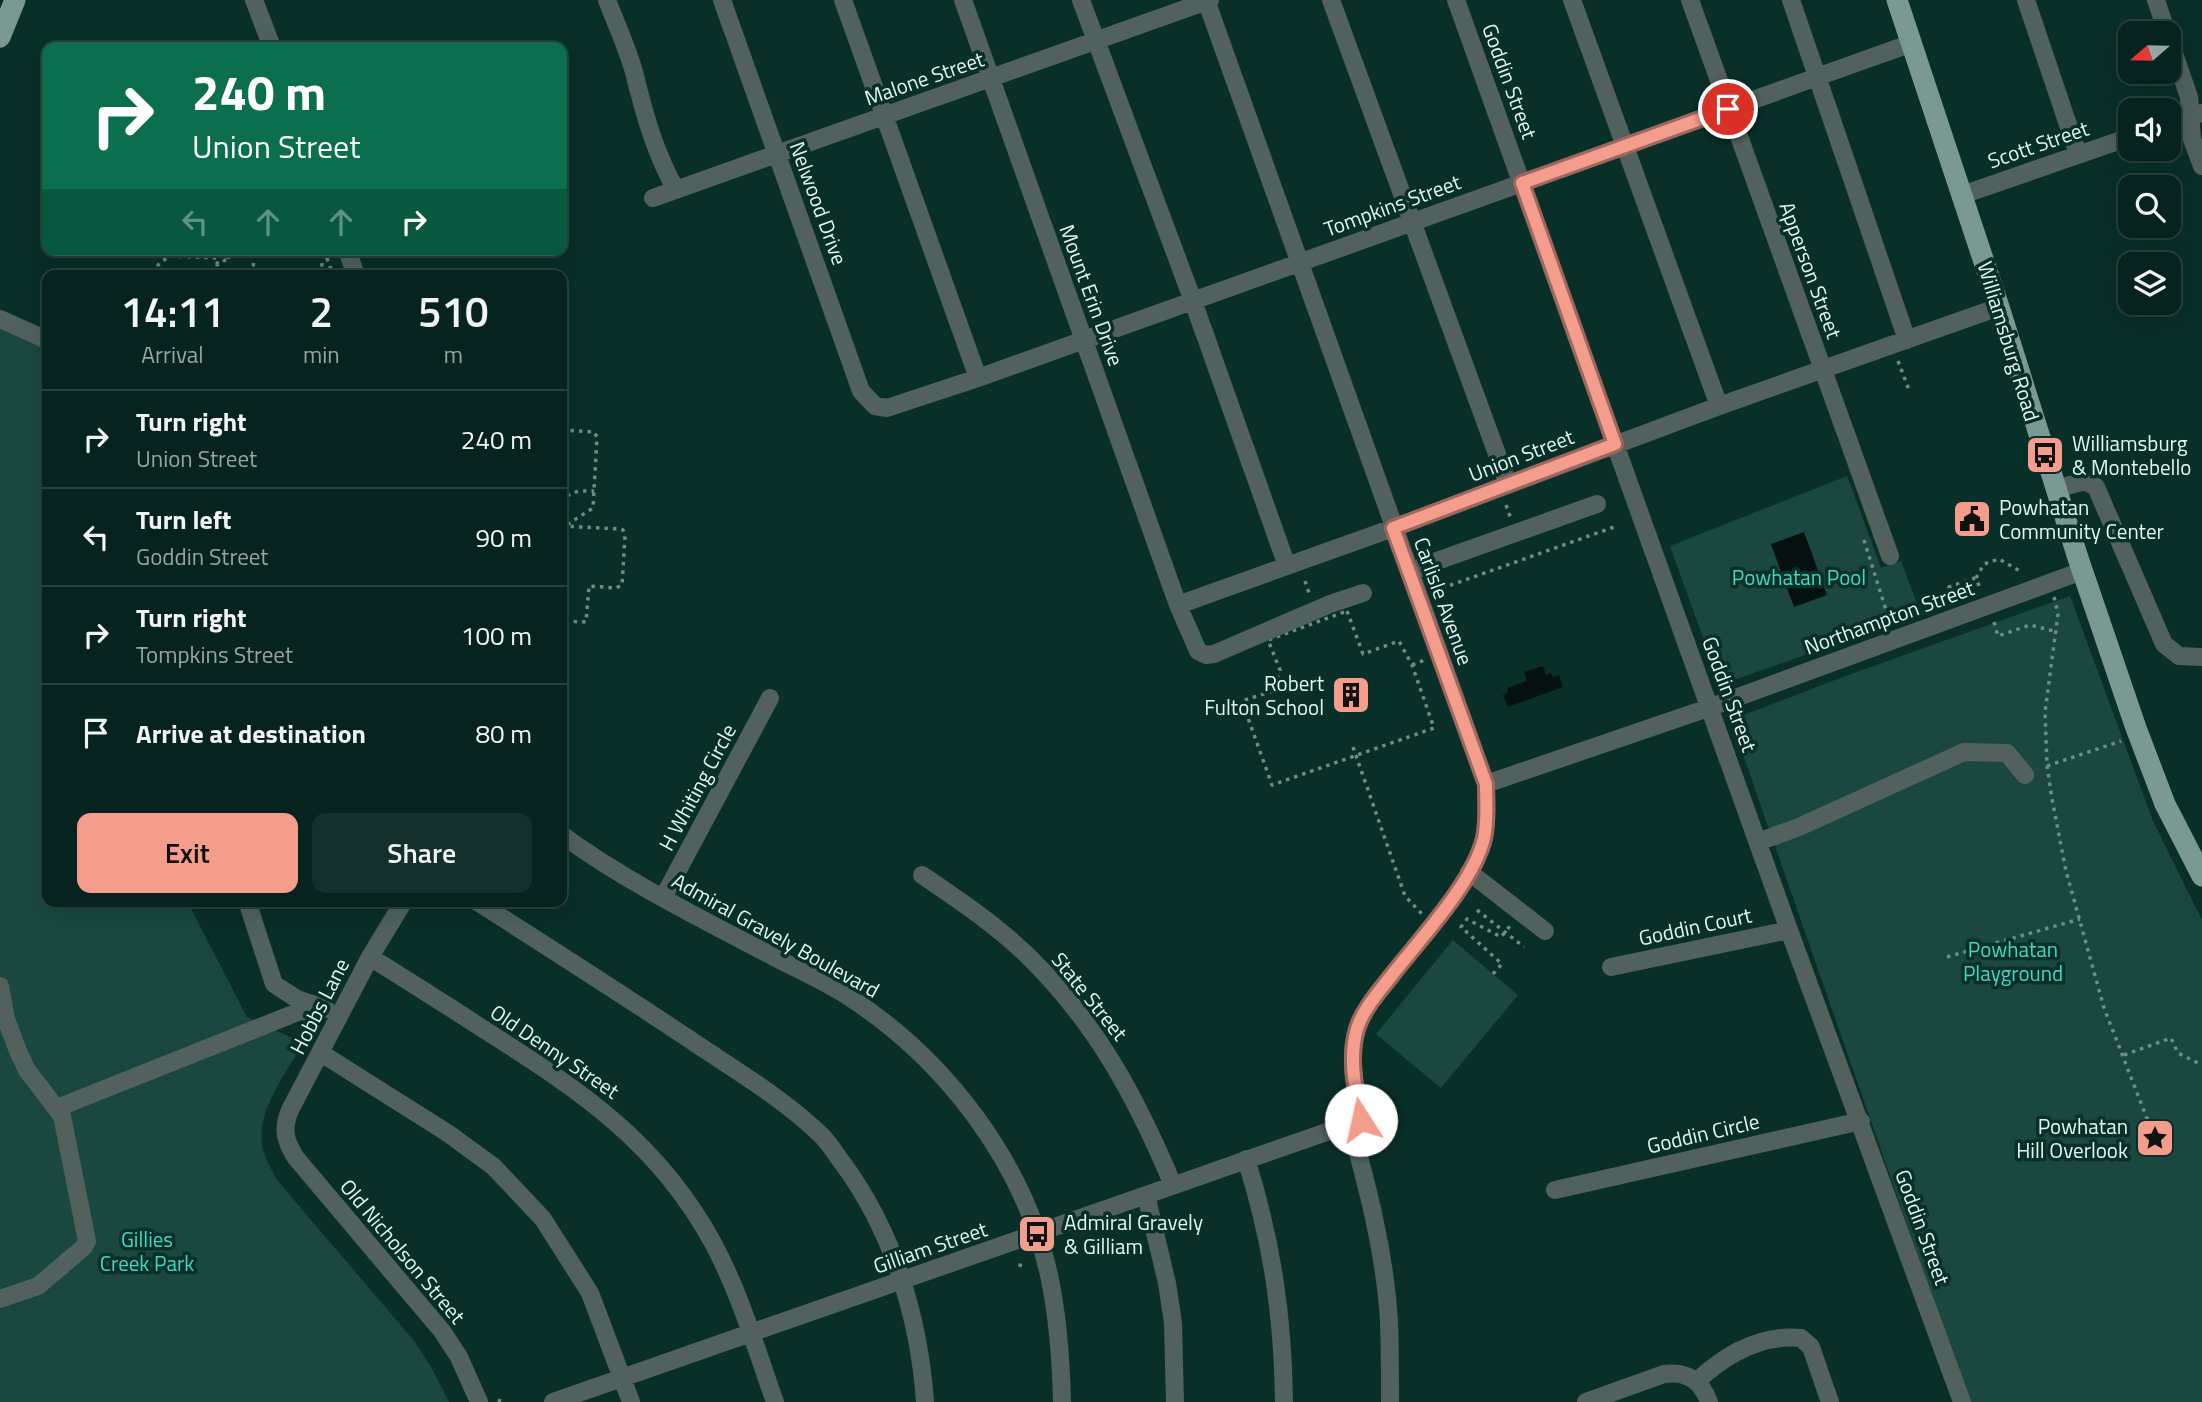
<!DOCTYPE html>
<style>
:root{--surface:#07231f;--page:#152f2c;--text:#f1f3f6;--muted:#98a4a4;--line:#28403d;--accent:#f49d8c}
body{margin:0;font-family:"Titillium Web",sans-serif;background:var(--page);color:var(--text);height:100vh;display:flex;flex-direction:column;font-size:26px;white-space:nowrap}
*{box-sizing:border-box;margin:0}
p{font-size:23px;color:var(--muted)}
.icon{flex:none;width:38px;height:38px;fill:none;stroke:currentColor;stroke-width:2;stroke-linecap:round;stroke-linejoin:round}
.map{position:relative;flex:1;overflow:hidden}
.sheet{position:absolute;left:42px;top:270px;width:525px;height:637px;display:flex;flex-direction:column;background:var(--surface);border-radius:14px;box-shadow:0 7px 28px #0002,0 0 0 2px var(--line)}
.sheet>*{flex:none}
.guide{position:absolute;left:42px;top:42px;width:525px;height:214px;border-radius:14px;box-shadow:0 7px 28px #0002,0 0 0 2px var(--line);background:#0b6e4f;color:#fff;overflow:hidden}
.needle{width:46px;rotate:250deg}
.controls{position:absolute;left:2118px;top:21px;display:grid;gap:14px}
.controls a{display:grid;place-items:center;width:63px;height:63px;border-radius:14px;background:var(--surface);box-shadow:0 7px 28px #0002,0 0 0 2px var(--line);font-size:35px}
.pin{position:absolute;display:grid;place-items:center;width:60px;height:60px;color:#fff;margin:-30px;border:4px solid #fff;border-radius:50%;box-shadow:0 2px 7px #0007}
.me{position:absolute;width:77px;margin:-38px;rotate:350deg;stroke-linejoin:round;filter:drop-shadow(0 0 5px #0008)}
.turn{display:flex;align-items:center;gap:24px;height:147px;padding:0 35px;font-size:32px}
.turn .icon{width:91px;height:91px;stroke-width:2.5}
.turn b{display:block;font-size:49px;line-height:60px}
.lanes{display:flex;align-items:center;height:66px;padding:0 35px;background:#0003;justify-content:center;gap:35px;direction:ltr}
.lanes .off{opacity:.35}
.eta{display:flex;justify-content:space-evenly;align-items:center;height:119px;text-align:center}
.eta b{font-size:42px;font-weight:600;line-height:49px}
.button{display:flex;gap:14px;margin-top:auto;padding:14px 35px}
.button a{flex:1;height:80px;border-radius:14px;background:var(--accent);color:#111;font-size:28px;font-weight:600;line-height:80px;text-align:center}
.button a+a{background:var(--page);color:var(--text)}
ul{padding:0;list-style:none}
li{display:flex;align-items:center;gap:21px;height:98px;padding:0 35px;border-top:2px solid var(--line)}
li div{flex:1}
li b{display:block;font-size:26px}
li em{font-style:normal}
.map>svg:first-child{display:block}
</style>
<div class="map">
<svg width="2202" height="1402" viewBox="0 0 2202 1402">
<rect width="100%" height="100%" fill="#092f29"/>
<!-- green -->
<path fill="#1a4840" d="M0,319L47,340V901H187L247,1017L303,1043C286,1074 254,1113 263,1150C266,1161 272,1170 277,1180L415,1342L431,1367L449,1402H0Z
M1847,476L1881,568L1901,561L1921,614L1720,685L1670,546Z
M2070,596L2153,821L2202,920V1402H1969L1731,720L1840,678Z
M1453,940L1518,995L1441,1088L1376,1034Z"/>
<!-- water -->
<path fill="#05110f" d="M1804,532L1827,595L1794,607L1771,544Z
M1543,666L1546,675L1551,673L1553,677L1559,675L1563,687L1508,707L1503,695L1508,692L1507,688L1527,681L1524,672Z"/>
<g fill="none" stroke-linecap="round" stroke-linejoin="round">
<!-- path -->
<path stroke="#6e8b86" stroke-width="3.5" stroke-dasharray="3.5 5" stroke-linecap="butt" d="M306,250L324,252
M324,250L333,275
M228,259L229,250
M158,275V265L169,256L218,258L217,265
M217,275V265L242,250
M253,275L254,250
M321,275L323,252
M1898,361L1909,390
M562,430L594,432L597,437L593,508L568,524
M562,503C570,490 579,491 594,491
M1506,505L1511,519
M562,509L564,525L562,562
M562,526L620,529L623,530L625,536L622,585L616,588L589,586L586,622L562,621
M1864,540L1890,623
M1305,581L1309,593
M1979,586L1976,578L1984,564L1999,559L2020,571
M1434,591L1617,526
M1952,596L1949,587L1975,578
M2054,597L2058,614L2045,712L2047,766L2052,799L2066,871L2104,1008L2153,1134
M1347,611L1363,654L1399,641L1412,665L1434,728L1272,785L1242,701L1273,691L1280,670L1268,640Z
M1994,622L1998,636L2030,625L2054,631
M1412,665L1425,660
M1353,747L1405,896L1422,914
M2047,766L2121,741
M1477,910L1524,947
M1947,957L2080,919
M1493,974L1502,964L1461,927L1467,919L1501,937L1510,926
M2124,1055L2171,1038L2178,1053L2202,1065
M1020,1267L1021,1259
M499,1402L500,1399"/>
<!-- minor -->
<path stroke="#52615e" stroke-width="18" d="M254,0L272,47
M607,0C616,24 627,47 634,72C644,113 655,153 676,190
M722,0L861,391L875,406L887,408L978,378L1912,43
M843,0L978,378
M963,0L1178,605L1198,651L1206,655L1214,654L1330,604L1363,593
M1081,0L1193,301L1287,566
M1331,0L1508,484
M1456,0L1789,930L1962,1402
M1572,0L1719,406
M1690,0L1890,556
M1791,0L1907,340
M2026,0L2078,154
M2156,0L2167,33
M2168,36L2189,97L2192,139L2202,166
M2168,125L2201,113
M1962,195L2130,137
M653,198L1210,0
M347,250L356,275
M0,319L47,340
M2056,489L2085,481L2096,487L2164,644L2179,656L2202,657
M1410,574L1423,566L1597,504
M1178,605L1393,528L1719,406L1999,307
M1486,784L1711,707L2082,571
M562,835C628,883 702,919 774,957C799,970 826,982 849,997C945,1059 1024,1162 1049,1275C1058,1317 1061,1359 1062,1402
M1758,842L1799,827L1964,752L2007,753L2025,775
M1469,872L1545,931
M922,875C959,900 996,925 1028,956C1097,1024 1136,1097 1173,1185
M663,898L770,698
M247,901L274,984L297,999L321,1007
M404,901L370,957L290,1110C282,1129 285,1141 296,1158L442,1331L459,1357L479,1402
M476,901C551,949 625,996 698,1045C740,1073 785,1100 822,1136C830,1144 837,1156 844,1165C894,1234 919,1318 925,1402
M370,957C410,982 451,1008 491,1034C584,1093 659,1144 713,1243C740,1293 756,1349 775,1402
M1611,967L1789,930
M0,986L6,1019L18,1051L27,1070L62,1116L87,1241L84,1247L38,1286L0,1299
M321,1053L449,1134L494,1167L543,1219L590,1293L631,1402
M57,1108L298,1012L326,1009
M1350,1124C1368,1188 1385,1254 1389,1321C1390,1348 1390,1375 1390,1402
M1246,1159C1272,1241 1283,1316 1284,1402
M1555,1190L1861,1121
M1146,1195L1167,1283L1173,1323L1175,1402
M1697,1381C1725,1355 1761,1334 1801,1338L1811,1347L1830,1402
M553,1402L1361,1120C1356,1091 1348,1059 1357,1029C1363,1009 1379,992 1392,975C1420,939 1474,882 1484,838C1488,821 1486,801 1486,784L1206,0
M1586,1402L1664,1374C1687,1371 1701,1380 1709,1402"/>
<!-- major -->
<path stroke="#7a9993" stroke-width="21" d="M1897,0L1999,307L2078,558L2136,728L2165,804L2202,876
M0,37L15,0"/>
</g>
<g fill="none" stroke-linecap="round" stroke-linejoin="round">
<defs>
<path id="route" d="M1361,1120C1356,1091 1348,1059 1357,1029C1363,1009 1379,992 1392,975C1420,939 1474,882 1484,838C1488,821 1486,801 1486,784L1393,528L1615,444L1522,183L1728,109"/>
</defs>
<!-- route casing -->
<use href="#route" stroke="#9f665b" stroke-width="18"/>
<!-- route -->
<use href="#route" stroke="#f49d8c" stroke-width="12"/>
</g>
<!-- icons -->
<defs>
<symbol id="bus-square" viewBox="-11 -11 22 22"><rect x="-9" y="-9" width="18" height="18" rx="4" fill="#f49d8c" stroke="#092f29"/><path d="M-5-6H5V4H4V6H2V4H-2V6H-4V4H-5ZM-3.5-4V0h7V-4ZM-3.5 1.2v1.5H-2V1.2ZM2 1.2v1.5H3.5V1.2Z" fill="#111"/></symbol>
<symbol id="civic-square" viewBox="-11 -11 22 22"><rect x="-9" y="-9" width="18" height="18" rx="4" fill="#f49d8c" stroke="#092f29"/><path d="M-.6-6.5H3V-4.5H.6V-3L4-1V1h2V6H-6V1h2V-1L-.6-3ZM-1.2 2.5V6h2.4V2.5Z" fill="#111"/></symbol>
<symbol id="building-square" viewBox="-11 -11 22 22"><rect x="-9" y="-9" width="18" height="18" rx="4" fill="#f49d8c" stroke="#092f29"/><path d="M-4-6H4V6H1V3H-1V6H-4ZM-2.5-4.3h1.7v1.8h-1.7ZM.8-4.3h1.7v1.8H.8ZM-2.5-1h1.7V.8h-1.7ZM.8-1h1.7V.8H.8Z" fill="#111"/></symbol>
<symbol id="sight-square" viewBox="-11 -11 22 22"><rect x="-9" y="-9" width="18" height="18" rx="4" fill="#f49d8c" stroke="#092f29"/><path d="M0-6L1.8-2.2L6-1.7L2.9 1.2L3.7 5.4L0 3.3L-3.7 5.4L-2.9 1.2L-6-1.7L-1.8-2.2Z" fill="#111"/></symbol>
</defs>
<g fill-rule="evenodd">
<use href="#bus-square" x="2023" y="433" width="44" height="44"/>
<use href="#civic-square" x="1950" y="497" width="44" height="44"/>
<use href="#building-square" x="1329" y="673" width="44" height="44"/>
<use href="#sight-square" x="2133" y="1116" width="44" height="44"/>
<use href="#bus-square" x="1015" y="1212" width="44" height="44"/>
</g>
<g text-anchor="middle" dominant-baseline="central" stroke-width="7" stroke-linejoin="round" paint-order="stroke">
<!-- street labels -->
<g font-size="21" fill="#e2f5f1" stroke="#092f29">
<text transform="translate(924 78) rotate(-19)">Malone Street</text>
<text transform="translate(1510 81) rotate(70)">Goddin Street</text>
<text transform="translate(2038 144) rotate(-19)">Scott Street</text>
<text transform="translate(819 203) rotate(70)">Nelwood Drive</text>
<text transform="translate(1392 205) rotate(-20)">Tompkins Street</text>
<text transform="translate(1811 270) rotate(70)">Apperson Street</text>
<text transform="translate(1092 295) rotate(70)">Mount Erin Drive</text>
<text transform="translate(2009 341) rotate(73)">Williamsburg Road</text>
<text transform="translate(1521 455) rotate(-21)">Union Street</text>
<text transform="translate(1444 601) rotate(70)">Carlisle Avenue</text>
<text transform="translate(1889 617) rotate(-20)">Northampton Street</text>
<text transform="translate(1730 694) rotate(70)">Goddin Street</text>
<text transform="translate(697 787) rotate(-62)">H Whiting Circle</text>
<text transform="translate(1695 926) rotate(-12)">Goddin Court</text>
<text transform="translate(776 935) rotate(29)">Admiral Gravely Boulevard</text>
<text transform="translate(1090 996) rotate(51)">State Street</text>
<text transform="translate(319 1006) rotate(-63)">Hobbs Lane</text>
<text transform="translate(555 1051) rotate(34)">Old Denny Street</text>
<text transform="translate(1703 1133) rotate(-13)">Goddin Circle</text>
<text transform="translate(1923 1227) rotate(70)">Goddin Street</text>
<text transform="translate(930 1247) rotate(-19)">Gilliam Street</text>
<text transform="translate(403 1251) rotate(50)">Old Nicholson Street</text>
</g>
<!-- poi labels -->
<g font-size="21" fill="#e2f5f1" stroke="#092f29" text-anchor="start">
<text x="2072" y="443">Williamsburg<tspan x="2072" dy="24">&amp; Montebello</tspan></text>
<text x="1999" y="507">Powhatan<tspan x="1999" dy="24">Community Center</tspan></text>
<text x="1324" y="683" text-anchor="end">Robert<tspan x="1324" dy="24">Fulton School</tspan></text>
<text x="2128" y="1126" text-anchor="end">Powhatan<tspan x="2128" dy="24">Hill Overlook</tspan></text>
<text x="1064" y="1222">Admiral Gravely<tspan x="1064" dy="24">&amp; Gilliam</tspan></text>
</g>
<!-- park labels -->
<g font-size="21" fill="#40d9c4" stroke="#092f29">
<text x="1799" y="577">Powhatan Pool</text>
<text x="2013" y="949">Powhatan<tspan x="2013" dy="24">Playground</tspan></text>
<text x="147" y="1239">Gillies<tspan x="147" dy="24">Creek Park</tspan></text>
</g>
</g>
</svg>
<div class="controls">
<a><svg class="needle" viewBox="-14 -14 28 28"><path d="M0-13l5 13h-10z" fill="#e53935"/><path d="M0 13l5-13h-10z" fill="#98a4a4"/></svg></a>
<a><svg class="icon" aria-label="sound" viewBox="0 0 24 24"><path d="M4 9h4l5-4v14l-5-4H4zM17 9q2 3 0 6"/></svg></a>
<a><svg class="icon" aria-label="search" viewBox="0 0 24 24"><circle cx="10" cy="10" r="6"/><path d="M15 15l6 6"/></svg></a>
<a><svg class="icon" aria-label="layers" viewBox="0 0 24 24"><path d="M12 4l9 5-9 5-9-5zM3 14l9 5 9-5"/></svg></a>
</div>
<div class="pin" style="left:1728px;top:109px;background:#d93025"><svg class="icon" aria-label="arrive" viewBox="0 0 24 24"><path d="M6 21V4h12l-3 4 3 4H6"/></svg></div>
<svg class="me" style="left:1361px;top:1120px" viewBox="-20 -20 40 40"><circle r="19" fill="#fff"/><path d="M0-13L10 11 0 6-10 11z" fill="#f49d8c"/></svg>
<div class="guide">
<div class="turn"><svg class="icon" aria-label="right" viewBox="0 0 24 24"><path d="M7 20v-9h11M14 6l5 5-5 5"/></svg><div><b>240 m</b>Union Street</div></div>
<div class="lanes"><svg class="icon off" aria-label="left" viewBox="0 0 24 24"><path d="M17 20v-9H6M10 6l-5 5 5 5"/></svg><svg class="icon off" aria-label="ahead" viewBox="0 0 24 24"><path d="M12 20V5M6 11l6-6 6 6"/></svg><svg class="icon off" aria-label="ahead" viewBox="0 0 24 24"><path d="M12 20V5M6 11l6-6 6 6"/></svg><svg class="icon" aria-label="right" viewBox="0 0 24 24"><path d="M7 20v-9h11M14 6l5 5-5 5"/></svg></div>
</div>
<section class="sheet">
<div class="eta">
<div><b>14:11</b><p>Arrival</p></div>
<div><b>2</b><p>min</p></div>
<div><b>510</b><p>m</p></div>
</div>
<ul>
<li><svg class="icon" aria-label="right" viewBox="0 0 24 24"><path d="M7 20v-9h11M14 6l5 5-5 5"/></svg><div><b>Turn right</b><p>Union Street</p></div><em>240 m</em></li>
<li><svg class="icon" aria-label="left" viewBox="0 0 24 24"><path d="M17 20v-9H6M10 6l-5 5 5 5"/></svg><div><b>Turn left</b><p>Goddin Street</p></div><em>90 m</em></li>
<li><svg class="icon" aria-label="right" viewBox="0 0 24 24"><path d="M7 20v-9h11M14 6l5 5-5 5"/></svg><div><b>Turn right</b><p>Tompkins Street</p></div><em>100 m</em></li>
<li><svg class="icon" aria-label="arrive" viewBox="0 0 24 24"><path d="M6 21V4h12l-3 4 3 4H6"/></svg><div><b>Arrive at destination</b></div><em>80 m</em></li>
</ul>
<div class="button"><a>Exit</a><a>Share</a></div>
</section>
</div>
